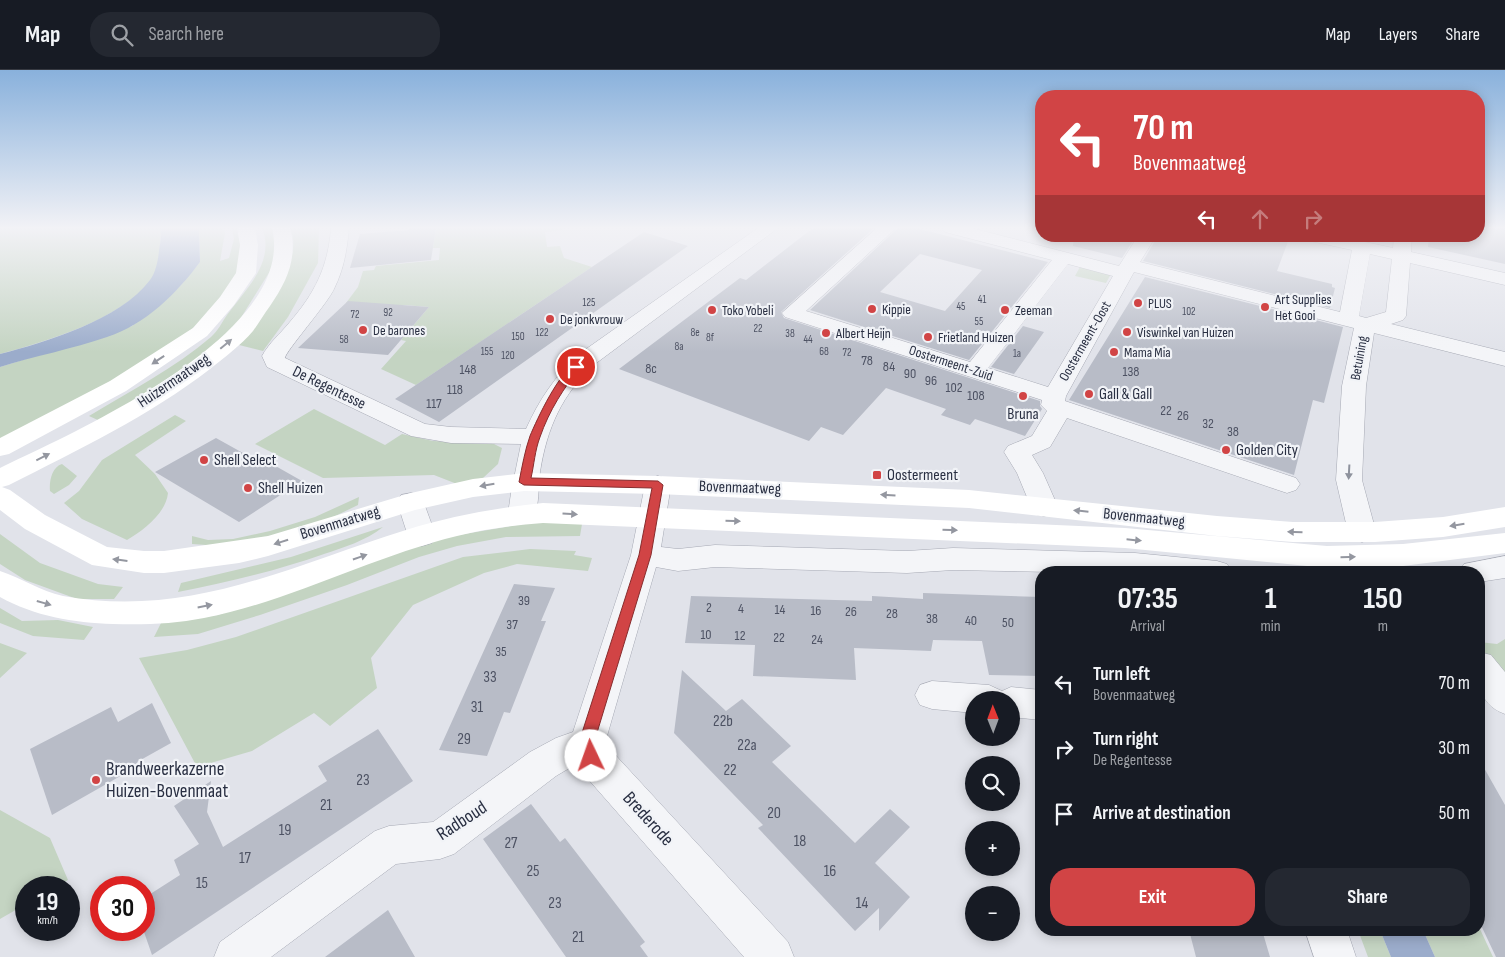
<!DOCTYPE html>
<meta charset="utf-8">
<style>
:root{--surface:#171b24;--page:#242831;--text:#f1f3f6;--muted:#9ea1a6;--line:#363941;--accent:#d14445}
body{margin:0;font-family:"Sofia Sans Condensed",sans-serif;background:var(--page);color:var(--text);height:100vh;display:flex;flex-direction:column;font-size:19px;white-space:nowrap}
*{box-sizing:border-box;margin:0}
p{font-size:16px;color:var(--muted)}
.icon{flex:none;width:28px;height:28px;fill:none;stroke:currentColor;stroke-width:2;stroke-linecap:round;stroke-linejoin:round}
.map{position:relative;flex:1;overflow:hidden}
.details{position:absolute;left:1035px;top:496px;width:450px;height:370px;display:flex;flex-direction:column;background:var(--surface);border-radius:20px;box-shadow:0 2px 12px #0003}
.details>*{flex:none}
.guide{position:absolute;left:1035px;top:20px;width:450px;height:152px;border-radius:20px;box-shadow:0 2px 12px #0003;background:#d14445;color:#fff;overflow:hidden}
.needle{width:32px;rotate:359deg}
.buttons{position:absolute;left:965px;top:621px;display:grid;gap:10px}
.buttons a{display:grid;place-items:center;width:55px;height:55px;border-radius:50%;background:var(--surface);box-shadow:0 2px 12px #0003;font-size:25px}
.speed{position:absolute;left:15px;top:806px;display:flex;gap:10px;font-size:25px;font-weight:700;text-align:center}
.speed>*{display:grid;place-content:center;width:65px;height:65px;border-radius:50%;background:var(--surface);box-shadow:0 2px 12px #0003;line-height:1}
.speed small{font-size:12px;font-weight:400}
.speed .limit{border:8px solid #d22;background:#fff;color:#111}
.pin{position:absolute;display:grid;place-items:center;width:42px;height:42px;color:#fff;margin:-21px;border:2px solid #fff;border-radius:50%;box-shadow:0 1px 5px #0007}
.me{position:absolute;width:55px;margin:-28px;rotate:357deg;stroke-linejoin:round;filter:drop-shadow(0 0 4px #0008)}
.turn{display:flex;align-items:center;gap:18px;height:105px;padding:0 15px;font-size:22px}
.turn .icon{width:65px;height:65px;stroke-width:2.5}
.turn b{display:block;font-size:35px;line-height:42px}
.lanes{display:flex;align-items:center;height:48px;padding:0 15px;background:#0003;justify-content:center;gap:25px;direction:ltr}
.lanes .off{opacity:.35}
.eta{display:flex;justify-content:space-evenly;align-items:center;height:85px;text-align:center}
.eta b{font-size:30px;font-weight:700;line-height:35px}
.button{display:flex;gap:10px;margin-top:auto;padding:10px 15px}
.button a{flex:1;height:58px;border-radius:20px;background:var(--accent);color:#fff;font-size:20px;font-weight:700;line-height:58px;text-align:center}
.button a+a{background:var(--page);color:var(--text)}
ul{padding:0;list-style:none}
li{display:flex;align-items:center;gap:15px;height:65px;padding:0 15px}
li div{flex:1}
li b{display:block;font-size:19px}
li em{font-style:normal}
header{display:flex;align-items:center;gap:30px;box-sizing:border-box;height:70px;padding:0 25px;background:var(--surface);border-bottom:1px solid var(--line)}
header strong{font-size:24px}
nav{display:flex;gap:28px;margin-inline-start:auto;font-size:18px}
.search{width:350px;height:45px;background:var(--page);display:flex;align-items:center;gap:12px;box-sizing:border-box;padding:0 18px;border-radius:20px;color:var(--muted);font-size:19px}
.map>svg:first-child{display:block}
</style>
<header>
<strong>Map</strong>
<div class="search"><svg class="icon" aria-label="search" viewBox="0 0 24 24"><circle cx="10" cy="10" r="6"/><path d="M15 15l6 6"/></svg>Search here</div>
<nav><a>Map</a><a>Layers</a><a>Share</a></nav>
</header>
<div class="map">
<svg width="1505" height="887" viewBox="0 0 1505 887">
<rect width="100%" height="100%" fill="#e1e3ea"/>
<!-- green -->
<path fill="#c4d4c2" d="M0,158H160L161,161C160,176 160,197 151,210C122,249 45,272 0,284Z
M199,158H223L225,163L220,191L229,188L234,169L232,158H238L241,170L237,204L209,244L176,273L119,307L0,369V297L132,256L154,240L180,216L200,192Z
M262,158H271L274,163L275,193L237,254L183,302L100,351L89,346C130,321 175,298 211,267C218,261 222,252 227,245C245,220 276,192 262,158Z
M290,158H319L318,193L288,247L263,281L239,275C259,250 306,192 290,158Z
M436,158H563V160L545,162L547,177L560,176L564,188L592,197L416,315L381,299L406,271L401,270L429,237L404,235L400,238L346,233L358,217L363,201L374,200L376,196L439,190L440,178H433Z
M1081,195L1112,202L1106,213L1075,206Z
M314,339L385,375L402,364L433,371L492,373L502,378L498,394L483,408L457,414L434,405L323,408L255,374Z
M175,345L186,351L135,385L155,404L168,423C166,443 144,460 127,470L82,449L64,433L79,421L102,390Z
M62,394L77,406L69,415L54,424L50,421C49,411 52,397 62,394Z
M359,427L358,435L327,450L236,477L192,474V466L208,470L233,469L270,461L315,447Z
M535,452L582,454L580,466L506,467L457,476L419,487L347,515L260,545L198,564L154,567L161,553L218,545L259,529L435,469Z
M383,457C365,471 345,477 324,484C276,501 228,512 178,522L181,513L291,487Z
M0,464L40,493L98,514L123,517L114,529H77L25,510L0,494Z
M530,479L576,481L574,485L592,488L588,501L517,494L484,503L413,535L371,588L377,618L330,656L314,643L252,681L197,697L139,588L187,580L236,567L463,487Z
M0,538L22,551L58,550L93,557L84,570L33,566L0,553Z
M1505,569V616L1479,585V572L1497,574Z
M0,573L27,583L0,608Z
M0,740L50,768L68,810L56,817L26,818V834L0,849Z
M1479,857L1493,887H1435L1423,860H1479Z
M1358,860H1380L1391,887H1368Z"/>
<!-- water -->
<path fill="#9baccb" d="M160,158H199L200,192C177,223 145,255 107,267C72,279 35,286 0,297V284C46,272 120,250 150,210C156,202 158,190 159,181C160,173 162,165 160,158Z
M1380,860H1423L1435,887H1391Z"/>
<!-- building -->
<path fill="#b8bcc7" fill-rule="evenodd" d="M410,158H436L431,190L350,198L360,164L409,160Z
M813,158H874L781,242L784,248L1040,331V336L1042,339L1025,366L975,349L970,355L941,345L946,339L886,318L843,365L821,357L809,371L619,299L740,208L746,210Z
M898,158H916L1048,192L969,290L810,240ZM920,184L982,200L945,241L880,222Z
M1479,158H1505V194L1428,177L1429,166H1479Z
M644,162L688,176L439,352L395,329Z
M1074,166H1136L1122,188L1073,176Z
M1158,166H1290L1277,201L1332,214V217L1335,218L1330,238L1143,191Z
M1145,207L1343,257L1324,333L1313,330L1294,405L1069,330Z
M348,231L429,237L388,285L298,278Z
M1023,256L1044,262L1014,304L991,297Z
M216,368L268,397L272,394L302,411L239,452L155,402Z
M514,514L555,518L541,551H546L510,643L504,642L487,686L439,680Z
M923,523L1041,527V606L989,605L982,571L933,570L931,581L854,578L856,610L753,606L755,575L685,573L691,526L872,531V526L923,529Z
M682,600L726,641L742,629L791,676L772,692L855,773L890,739L910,757L875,793L910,827L879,861V838L855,861L758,758L763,755L674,663Z
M152,633L171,673L137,692L138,696L52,745L30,679L111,637L118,652Z
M378,659L413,711L152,885L144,862V828L180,805L174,790L199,774L174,736L211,711L207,742L223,777L327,711L318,696Z
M1479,689L1505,735V887H1496L1479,851Z
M531,734L560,772L565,768L645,872L640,876L648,887H566L483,769Z
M388,840L415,887H325Z
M1189,860H1262L1270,887H1196Z"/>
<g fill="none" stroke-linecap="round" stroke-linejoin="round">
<defs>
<path id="street" d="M331,158H349C347,180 344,199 334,219C328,233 285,282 285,288L425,354L451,357L526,359C539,330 555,306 579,284L758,158H778L595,294C562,324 547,358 540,402C538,417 540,437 532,451L522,454L512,451L508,444L511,423L521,374L451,373L411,366L267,297L262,286C269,273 280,264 289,253C315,223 328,197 331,158Z
M877,158H896L806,241L970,292L1052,190L945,162L942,158H971L1119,196L1138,166H1156L1140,192L1340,242L1352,180L1306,170L1303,166H1337L1393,178L1394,166H1412L1411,182L1505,203V215L1410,193L1406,246L1403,250L1391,254L1505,282V296L1374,263L1366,316L1362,410L1376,462L1372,469L1362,472L1352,469L1348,462L1336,410L1342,316L1354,258L1134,202L1066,326L1065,331L1296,408L1300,414L1296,420L1287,423L1278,420L1067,348L1050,377L1032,385L1043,403L1058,437L1054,444L1044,446L1034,444L1017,403L1004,382L1008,376L1032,366L1047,341L1041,335L1042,330L785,247L782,243ZM1370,184L1392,189L1386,242L1366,248L1359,246ZM1068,194L1113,206L1048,317L988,298Z
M658,406L667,409L671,415L661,477L678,479L715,475L907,481L953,478L1135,483L1217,491L1227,494L1232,502H1053L953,500L907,503L715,497L678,501L656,497L607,666L608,677L788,872L794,887H744L588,709L578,693L556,706L454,784L440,789L396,794L271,887H214L220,872L375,761L389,756L433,752L530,682L556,668L573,662L631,485L645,415L649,409Z
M411,423L421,425L436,466L432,473L422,476L412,473L408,466L397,432L401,425Z
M1505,486V508L1479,512V502H1459L1464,494Z
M1479,582L1491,585L1505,602V644C1475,633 1479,608 1479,582Z
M932,611L989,615L1002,621L1011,617L1041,620V650L1011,647V630H974V643L932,639L920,635L915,625L920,615Z
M1305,860H1347L1356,887H1314Z"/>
</defs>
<!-- street casing -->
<use href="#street" stroke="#a6a9b4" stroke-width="1"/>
<!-- street -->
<use href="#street" fill="#f4f5f8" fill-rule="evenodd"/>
<!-- secondary -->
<path fill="#fff" fill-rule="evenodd" d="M237,158H255L258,175L256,203L234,235L207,266L126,321L9,384L0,386V368L110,311L193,258L220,227L236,203L240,175Z
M272,158H290C298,188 287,211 270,236C264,244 259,253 253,261C241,275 225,287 210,299C149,346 78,380 9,415L2,417L10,420L45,445L107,477L144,481H164L268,466L411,423L473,409L524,403L658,406L969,420L1217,446L1293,452H1375L1443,447L1505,437V457L1443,467L1375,472H1293L1217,466L969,438L658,424L524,421L473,427L415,440L268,486L239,493L164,503H144L92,495L25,459L0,440V398C75,362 298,264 272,158Z
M543,433L1125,458L1327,476L1403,474L1505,463V483L1403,496L1327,498L1125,478L543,453C514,455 485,459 457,466C371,487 291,531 204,548C174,554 143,555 113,554C74,553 34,546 0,527V501C22,508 40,521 63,526C189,549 290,496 406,460C451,446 496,438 543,433Z"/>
</g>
<!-- one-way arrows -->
<defs><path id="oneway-solid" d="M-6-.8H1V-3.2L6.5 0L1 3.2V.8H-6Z" transform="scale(1.25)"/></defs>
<g fill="#9497a0">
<use href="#oneway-solid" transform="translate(226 274) rotate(-40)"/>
<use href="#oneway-solid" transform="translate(158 290) rotate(146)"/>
<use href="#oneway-solid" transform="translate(43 387) rotate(-27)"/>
<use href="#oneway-solid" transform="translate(487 415) rotate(170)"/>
<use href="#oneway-solid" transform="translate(888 425) rotate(-177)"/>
<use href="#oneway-solid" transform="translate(1081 441) rotate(-174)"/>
<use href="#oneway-solid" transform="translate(570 444) rotate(3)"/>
<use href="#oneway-solid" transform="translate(733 451) rotate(2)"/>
<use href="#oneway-solid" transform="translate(1457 455) rotate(171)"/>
<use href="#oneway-solid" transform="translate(950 460) rotate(2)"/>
<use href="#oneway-solid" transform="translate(1295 462) rotate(-178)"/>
<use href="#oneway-solid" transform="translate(1134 470) rotate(6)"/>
<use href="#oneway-solid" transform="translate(281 472) rotate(162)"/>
<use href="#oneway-solid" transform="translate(360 487) rotate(-19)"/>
<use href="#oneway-solid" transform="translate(1348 487) rotate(-1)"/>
<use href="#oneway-solid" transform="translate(120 490) rotate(-173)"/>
<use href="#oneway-solid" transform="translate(44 533) rotate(16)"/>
<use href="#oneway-solid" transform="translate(205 536) rotate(-11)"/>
</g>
<use fill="#8e929d" href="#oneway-solid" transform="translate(1349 402) rotate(93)"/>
<!-- sky -->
<linearGradient id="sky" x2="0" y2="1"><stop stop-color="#89b1dc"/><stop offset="0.56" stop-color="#f2f2f6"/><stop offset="1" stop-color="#f2f2f6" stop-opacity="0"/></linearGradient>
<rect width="1505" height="282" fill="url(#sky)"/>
<!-- route -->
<path fill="#d14445" stroke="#882c2d" d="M576,294L581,297C564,317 549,341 540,367C535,380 534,395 531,408L658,411L663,415L651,485L596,666L595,675L599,686L597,690L591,692L586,690C582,682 581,675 581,666L639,485L652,418L524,415L519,412C522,397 525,380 530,366C537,349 560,300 576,294Z"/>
<!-- markers -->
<g fill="#d14445" stroke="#f1f3f7" stroke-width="2">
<circle cx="1138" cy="233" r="5"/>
<circle cx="1265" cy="237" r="5"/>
<circle cx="872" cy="239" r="5"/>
<circle cx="712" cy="240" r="5"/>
<circle cx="1005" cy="240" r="5"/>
<circle cx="550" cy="249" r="5"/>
<circle cx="363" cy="260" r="5"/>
<circle cx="1127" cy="262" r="5"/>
<circle cx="826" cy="263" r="5"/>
<circle cx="928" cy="267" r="5"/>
<circle cx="1114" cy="282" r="5"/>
<circle cx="1089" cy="324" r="5"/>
<circle cx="1023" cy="326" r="5"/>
<circle cx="1226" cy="380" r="5"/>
<circle cx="204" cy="390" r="5"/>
<rect x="872" y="400" width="10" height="10" rx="2.5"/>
<circle cx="248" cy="418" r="5"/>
<circle cx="96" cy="710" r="5"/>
</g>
<g text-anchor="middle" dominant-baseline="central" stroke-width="4.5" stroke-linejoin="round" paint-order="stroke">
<!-- far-number labels -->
<g font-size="11" fill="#4d5263">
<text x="982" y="229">41</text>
<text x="589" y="232">125</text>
<text x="961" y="236">45</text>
<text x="1189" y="241">102</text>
<text x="388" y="242">92</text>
<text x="355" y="244">72</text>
<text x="979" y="251">55</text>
<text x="758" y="258">22</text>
<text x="542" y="262">122</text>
<text x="695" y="262">8e</text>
<text x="790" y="263">38</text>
<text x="518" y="266">150</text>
<text x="710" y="267">8f</text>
<text x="344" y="269">58</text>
<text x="808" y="269">44</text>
<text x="679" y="276">8a</text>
<text x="487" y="281">155</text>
<text x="824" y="281">68</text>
<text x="847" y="282">72</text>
<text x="1017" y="283">1a</text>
<text x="508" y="285">120</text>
</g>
<!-- far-poi labels -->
<g font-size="14" fill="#292f42" stroke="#f1f3f7" text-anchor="start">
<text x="1275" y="229">Art Supplies<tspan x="1275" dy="16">Het Gooi</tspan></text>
<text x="1148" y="233">PLUS</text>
<text x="882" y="239">Kippie</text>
<text x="722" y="240">Toko Yobeli</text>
<text x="1015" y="240">Zeeman</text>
<text x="560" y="249">De jonkvrouw</text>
<text x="373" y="260">De barones</text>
<text x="1137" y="262">Viswinkel van Huizen</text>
<text x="836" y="263">Albert Heijn</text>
<text x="938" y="267">Frietland Huizen</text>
<text x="1124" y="282">Mama Mia</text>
</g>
<!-- far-street labels -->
<g font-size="14" fill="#292f42" stroke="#f1f3f7">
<text transform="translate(1085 271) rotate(-60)">Oostermeent-Oost</text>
<text transform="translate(1359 288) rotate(-80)">Betuining</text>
<text transform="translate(951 293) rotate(18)">Oostermeent-Zuid</text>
</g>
<!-- number labels -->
<g font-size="14" fill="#4d5263">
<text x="867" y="290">78</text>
<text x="889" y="296">84</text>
<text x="651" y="298">8c</text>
<text x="468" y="299">148</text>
<text x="1131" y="301">138</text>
<text x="910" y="303">90</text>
<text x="931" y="310">96</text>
<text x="954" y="317">102</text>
<text x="455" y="319">118</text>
<text x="976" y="325">108</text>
<text x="434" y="333">117</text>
<text x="1166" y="340">22</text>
<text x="1183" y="345">26</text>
<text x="1208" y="353">32</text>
<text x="1233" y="361">38</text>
<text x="524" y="530">39</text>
<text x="709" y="537">2</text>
<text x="741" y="538">4</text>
<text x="780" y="539">14</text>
<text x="816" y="540">16</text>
<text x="851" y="541">26</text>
<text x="892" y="543">28</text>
<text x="932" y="548">38</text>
<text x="971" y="550">40</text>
<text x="1008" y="552">50</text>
<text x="512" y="554">37</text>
<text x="706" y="564">10</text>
<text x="740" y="565">12</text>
<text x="779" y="567">22</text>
<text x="817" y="569">24</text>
<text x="501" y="581">35</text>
</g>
<!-- street labels -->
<g font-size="16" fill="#292f42" stroke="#f1f3f7">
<text transform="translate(174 311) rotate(-34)">Huizermaatweg</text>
<text transform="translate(329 318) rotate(26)">De Regentesse</text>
<text transform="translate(740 418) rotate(2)">Bovenmaatweg</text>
<text transform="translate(1144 448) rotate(6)">Bovenmaatweg</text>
<text transform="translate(340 453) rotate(-17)">Bovenmaatweg</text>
</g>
<!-- poi labels -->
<g font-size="16" fill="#292f42" stroke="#f1f3f7" text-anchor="start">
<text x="1099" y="324">Gall &amp; Gall</text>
<text x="1023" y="344" text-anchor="middle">Bruna</text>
<text x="1236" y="380">Golden City</text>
<text x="214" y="390">Shell Select</text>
<text x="887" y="405">Oostermeent</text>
<text x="258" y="418">Shell Huizen</text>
</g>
<!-- near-number labels -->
<g font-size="16" fill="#4d5263">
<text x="490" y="607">33</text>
<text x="477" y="637">31</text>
<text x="723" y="651">22b</text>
<text x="464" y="669">29</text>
<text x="747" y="675">22a</text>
<text x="730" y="700">22</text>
<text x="363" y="710">23</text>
<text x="326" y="735">21</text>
<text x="774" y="743">20</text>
<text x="285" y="760">19</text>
<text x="800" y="771">18</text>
<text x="511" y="773">27</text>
<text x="245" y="788">17</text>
<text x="533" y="801">25</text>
<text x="830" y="801">16</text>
<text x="202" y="813">15</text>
<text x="555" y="833">23</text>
<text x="862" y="833">14</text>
<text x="578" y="867">21</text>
</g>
<!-- near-poi labels -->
<g font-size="19" fill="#292f42" stroke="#f1f3f7" text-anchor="start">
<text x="106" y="699">Brandweerkazerne<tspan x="106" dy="22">Huizen-Bovenmaat</tspan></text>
</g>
<!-- near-street labels -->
<g font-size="19" fill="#292f42" stroke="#f1f3f7">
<text transform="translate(648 749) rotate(48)">Brederode</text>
<text transform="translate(462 751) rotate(-33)">Radboud</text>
</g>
</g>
</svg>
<div class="buttons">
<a><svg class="needle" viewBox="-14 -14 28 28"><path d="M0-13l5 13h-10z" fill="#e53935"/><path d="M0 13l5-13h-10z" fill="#9ea1a6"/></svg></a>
<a><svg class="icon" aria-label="search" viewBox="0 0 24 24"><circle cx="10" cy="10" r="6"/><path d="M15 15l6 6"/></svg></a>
<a>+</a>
<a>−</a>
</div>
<div class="speed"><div>19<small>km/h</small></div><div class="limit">30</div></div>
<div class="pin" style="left:576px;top:297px;background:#d93025"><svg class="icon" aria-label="arrive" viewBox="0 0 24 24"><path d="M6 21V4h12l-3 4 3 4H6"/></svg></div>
<svg class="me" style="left:591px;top:686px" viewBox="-20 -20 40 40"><circle r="19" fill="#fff"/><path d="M0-13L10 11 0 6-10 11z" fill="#d14445"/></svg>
<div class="guide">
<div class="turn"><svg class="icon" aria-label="left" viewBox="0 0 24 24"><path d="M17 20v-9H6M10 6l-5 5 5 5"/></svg><div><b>70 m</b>Bovenmaatweg</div></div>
<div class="lanes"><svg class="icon" aria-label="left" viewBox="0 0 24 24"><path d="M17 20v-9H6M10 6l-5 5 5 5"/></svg><svg class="icon off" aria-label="ahead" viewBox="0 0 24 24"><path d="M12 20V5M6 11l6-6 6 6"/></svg><svg class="icon off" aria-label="right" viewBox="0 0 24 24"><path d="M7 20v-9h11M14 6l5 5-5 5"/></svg></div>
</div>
<section class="details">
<div class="eta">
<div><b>07:35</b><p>Arrival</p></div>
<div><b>1</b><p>min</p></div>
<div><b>150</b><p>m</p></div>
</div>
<ul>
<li><svg class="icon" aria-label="left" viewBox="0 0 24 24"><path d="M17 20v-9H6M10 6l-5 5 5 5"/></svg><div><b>Turn left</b><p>Bovenmaatweg</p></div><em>70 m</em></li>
<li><svg class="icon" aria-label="right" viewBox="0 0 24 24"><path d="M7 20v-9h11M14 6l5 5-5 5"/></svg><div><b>Turn right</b><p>De Regentesse</p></div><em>30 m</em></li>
<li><svg class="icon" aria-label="arrive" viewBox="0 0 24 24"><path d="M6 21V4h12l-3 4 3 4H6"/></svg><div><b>Arrive at destination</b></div><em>50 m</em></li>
</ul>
<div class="button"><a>Exit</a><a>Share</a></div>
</section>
</div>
